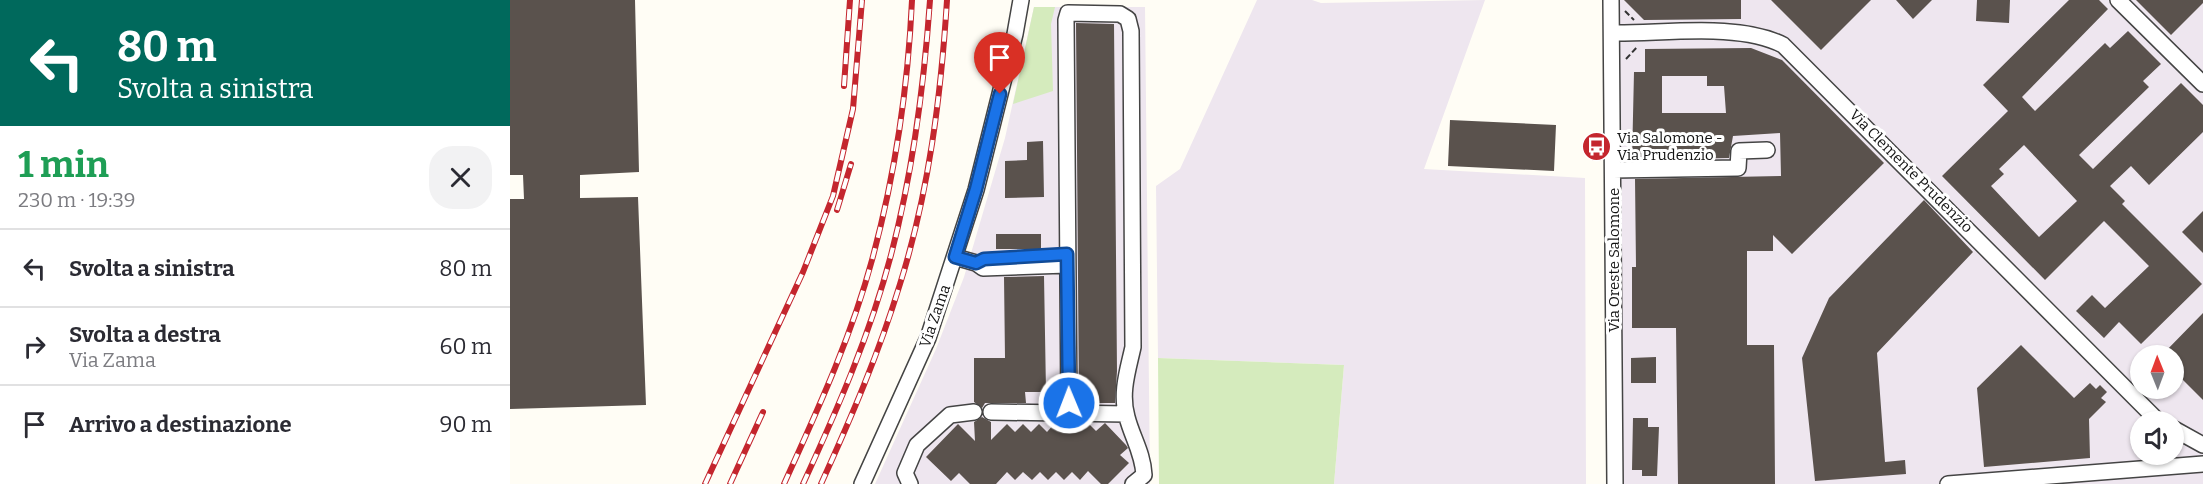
<!DOCTYPE html>
<html lang="it">
<meta charset="utf-8">
<style>
:root{--surface:#fff;--page:#f2f2f3;--text:#2b2b33;--muted:#7c7c81;--line:#e1e1e2}
body{margin:0;font-family:Bitter,serif;background:var(--page);color:var(--text);height:100vh;display:flex;flex-direction:column;font-size:22px;white-space:nowrap}
*{box-sizing:border-box;margin:0}
p{font-size:20px;color:var(--muted)}
.icon{flex:none;width:33px;height:33px;fill:none;stroke:currentColor;stroke-width:2;stroke-linecap:round;stroke-linejoin:round}
.map{position:relative;flex:1;overflow:hidden}
.drawer{display:flex;flex-direction:column;background:var(--surface);width:510px}
.drawer>*{flex:none}
.guide{background:#00695c;color:#fff;overflow:hidden}
.needle{width:39px;rotate:359deg}
.buttons{position:absolute;left:1620px;top:345px;display:grid;gap:12px}
.buttons a{display:grid;place-items:center;width:54px;height:54px;border-radius:50%;background:var(--surface);box-shadow:0 2px 4px #0004;font-size:30px}
.pin{position:absolute;display:grid;place-items:center;width:51px;height:51px;color:#fff;margin:-62px -26px;border-radius:50% 50% 50% 0;rotate:-45deg;box-shadow:0 0 6px #0007}
.pin .icon{rotate:45deg}
.me{position:absolute;width:66px;margin:-33px;rotate:359deg;stroke-linejoin:round;filter:drop-shadow(0 0 4px #0008)}
.turn{display:flex;align-items:center;gap:21px;height:126px;padding:0 18px;font-size:27px}
.turn .icon{width:78px;height:78px;stroke-width:2.5}
.turn b{display:block;font-size:42px;line-height:51px}
.round{display:grid;place-items:center;flex:none;width:63px;height:63px;border-radius:24px;background:var(--page)}
.head{display:flex;align-items:center;justify-content:space-between;height:102px;padding:0 18px}
h1{font-size:36px;font-weight:700;line-height:45px;color:#1e9e55}
ul{padding:0;list-style:none}
li{display:flex;align-items:center;gap:18px;height:78px;padding:0 18px;border-top:2px solid var(--line)}
li div{flex:1}
li b{display:block;font-size:22px}
li em{font-style:normal}
main{display:flex;flex:1;min-height:0}
.map>svg:first-child{display:block}
</style>
<main>
<section class="drawer">
<div class="guide">
<div class="turn"><svg class="icon" aria-label="left" viewBox="0 0 24 24"><path d="M17 20v-9H6M10 6l-5 5 5 5"/></svg><div><b>80 m</b>Svolta a sinistra</div></div>
</div>
<div class="head"><div><h1>1 min</h1><p>230 m · 19:39</p></div><a class="round"><svg class="icon" aria-label="close" viewBox="0 0 24 24"><path d="M6 6l12 12M18 6L6 18"/></svg></a></div>
<ul>
<li><svg class="icon" aria-label="left" viewBox="0 0 24 24"><path d="M17 20v-9H6M10 6l-5 5 5 5"/></svg><div><b>Svolta a sinistra</b></div><em>80 m</em></li>
<li><svg class="icon" aria-label="right" viewBox="0 0 24 24"><path d="M7 20v-9h11M14 6l5 5-5 5"/></svg><div><b>Svolta a destra</b><p>Via Zama</p></div><em>60 m</em></li>
<li><svg class="icon" aria-label="arrive" viewBox="0 0 24 24"><path d="M6 21V4h12l-3 4 3 4H6"/></svg><div><b>Arrivo a destinazione</b></div><em>90 m</em></li>
</ul>
</section>
<div class="map">
<svg width="1693" height="484" viewBox="0 0 1693 484">
<rect width="100%" height="100%" fill="#fffdf5"/>
<!-- industrial -->
<path fill="#eee6ef" fill-rule="evenodd" d="M747,0H802L811,3L975,0L914,169L1075,178L1076,484H824L834,365L648,358L646,186L670,169Z
M1101,0H1693V484H1105ZM1630,356H1664V388H1630ZM1630,422H1664V454H1630Z
M524,7H635L640,484H365L426,349L454,277L495,138Z"/>
<!-- green -->
<path fill="#d5ebbd" d="M524,7H545L541,24L543,91L503,104Z
M648,358L834,365L824,484H649Z"/>
<!-- building -->
<path fill="#5a524d" fill-rule="evenodd" d="M0,0H125L129,172L70,175V198L128,197L136,405L0,409V199H14L13,175H0Z
M1114,0H1231V19L1134,20Z
M1261,0H1361L1311,50Z
M1386,0H1422L1403,19Z
M1467,0H1500L1499,23L1466,21Z
M1559,0H1589L1598,9L1512,97L1525,111L1595,43L1600,48L1618,31L1651,64L1633,81L1639,87L1569,155L1583,169L1671,83L1693,105V132L1639,185L1621,166L1600,186L1615,201L1612,204L1692,284L1631,344L1609,322L1594,338L1566,311L1582,295L1595,308L1639,266L1594,221L1535,280L1432,176L1498,111L1473,85ZM1514,145L1567,201L1529,237L1481,186L1494,174L1489,169Z
M1626,0H1693V3L1661,35Z
M566,23L604,24L607,371L605,403H569Z
M1241,48L1272,60L1374,163L1282,254L1263,235V251H1237V345H1264L1265,484H1168L1166,328H1122V267H1126L1125,179L1271,176L1270,133L1223,136L1219,158L1122,160L1124,72H1135V49ZM1152,76H1197V86H1214L1216,113H1152Z
M940,120L1046,125L1044,171L938,166Z
M533,141L534,197L495,198V161L517,160V142Z
M1414,200L1463,252L1367,353L1375,462L1395,460L1396,474L1305,481L1292,358L1319,298Z
M1693,211V253L1672,232Z
M486,234H531V249H486Z
M534,276L536,392H515L516,403H475L472,408L464,402V358H495L494,277Z
M1693,313V400L1664,371V356H1651Z
M1511,345L1564,398L1580,383L1586,389L1590,385L1597,392L1591,398L1596,402L1579,419L1580,458L1474,467L1467,388Z
M1146,357V383H1121V358Z
M472,417L481,422V440L497,424L505,432L513,424L521,432L529,424L537,432L545,423L554,431L562,423L570,431L578,423L586,431L595,423L616,445L618,448L610,455L619,463L598,484H591L578,471L570,480L562,472L554,480L546,472L538,480L530,472L522,480L513,472L505,480L497,472L486,484H460L449,473L441,481L416,457L448,424L465,441L464,422Z
M1123,418H1138V427H1149L1147,476H1132V470H1122Z"/>
<g fill="none" stroke-linecap="round" stroke-linejoin="round">
<defs>
<path id="minor" d="M1101,0L1105,484
M1608,0L1693,84
M1102,33C1152,34 1229,22 1273,45L1649,422
M1103,170L1228,168L1229,151L1257,150
M445,257L466,263L473,268L557,265
M559,411L556,20L558,13L610,14L618,19L621,31L623,347C618,370 610,393 617,417C622,437 633,453 634,475L623,484
M481,412L616,414
M1664,429L1693,445
M352,484L418,338L466,190L505,34L511,0
M400,484L395,473L407,445L440,415L464,412
M1438,484L1693,464"/>
</defs>
<!-- minor casing -->
<use href="#minor" stroke="#444" stroke-width="18"/>
<!-- path -->
<path stroke="#333" stroke-width="2" stroke-dasharray="6 3" stroke-linecap="butt" d="M1115,11L1124,20
M1116,59L1128,46"/>
<!-- minor -->
<use href="#minor" stroke="#fff" stroke-width="15"/>
<defs>
<path id="rail" d="M334,86L340,0
M327,210L341,164
M195,484L293,272L323,196L343,109L352,0
M220,484L253,412
M274,484C307,411 341,338 362,260C385,175 398,88 402,0
M293,484C327,410 360,335 381,255C403,171 414,86 420,0
M311,484C341,418 369,353 390,284C419,192 431,95 437,0"/>
</defs>
<!-- rail casing -->
<use href="#rail" stroke="#c4262e" stroke-width="6"/>
<!-- rail -->
<use href="#rail" stroke="#fff" stroke-width="4" stroke-dasharray="11" stroke-linecap="butt"/>
</g>
<g fill="none" stroke-linecap="round" stroke-linejoin="round">
<defs>
<path id="route" d="M490,94L466,189L445,257L466,263L474,259L557,254L559,403"/>
</defs>
<!-- route casing -->
<use href="#route" stroke="#114b97" stroke-width="15"/>
<!-- route -->
<use href="#route" stroke="#1a73e8" stroke-width="10"/>
</g>
<!-- icons -->
<defs>
<symbol id="bus-disc" viewBox="-11 -11 22 22"><circle r="9.5" fill="#c4262e" stroke="#fff"/><path d="M-5-6H5V4H4V6H2V4H-2V6H-4V4H-5ZM-3.5-4V0h7V-4ZM-3.5 1.2v1.5H-2V1.2ZM2 1.2v1.5H3.5V1.2Z" fill="#fff"/></symbol>
</defs>
<g fill-rule="evenodd">
<use href="#bus-disc" x="1070" y="130" width="33" height="33"/>
</g>
<g text-anchor="middle" dominant-baseline="central" stroke-width="6" stroke-linejoin="round" paint-order="stroke">
<!-- poi labels -->
<g font-size="15" fill="#111" stroke="#fff" text-anchor="start">
<text x="1107" y="138">Via Salomone -<tspan x="1107" dy="17">Via Prudenzio</tspan></text>
</g>
<!-- street labels -->
<g font-size="15" fill="#111" stroke="#fff">
<text transform="translate(1401 171) rotate(45)">Via Clemente Prudenzio</text>
<text transform="translate(1104 260) rotate(-90)">Via Oreste Salomone</text>
<text transform="translate(425 316) rotate(-71)">Via Zama</text>
</g>
</g>
</svg>
<div class="buttons">
<a><svg class="needle" viewBox="-14 -14 28 28"><path d="M0-13l5 13h-10z" fill="#e53935"/><path d="M0 13l5-13h-10z" fill="#7c7c81"/></svg></a>
<a><svg class="icon" aria-label="sound" viewBox="0 0 24 24"><path d="M4 9h4l5-4v14l-5-4H4zM17 9q2 3 0 6"/></svg></a>
</div>
<div class="pin" style="left:490px;top:94px;background:#d93025"><svg class="icon" aria-label="arrive" viewBox="0 0 24 24"><path d="M6 21V4h12l-3 4 3 4H6"/></svg></div>
<svg class="me" style="left:559px;top:403px" viewBox="-20 -20 40 40"><circle r="17" fill="#1a73e8" stroke="#fff" stroke-width="3"/><path d="M0-11L8 9 0 5-8 9z" fill="#fff"/></svg>
</div>
</main>
